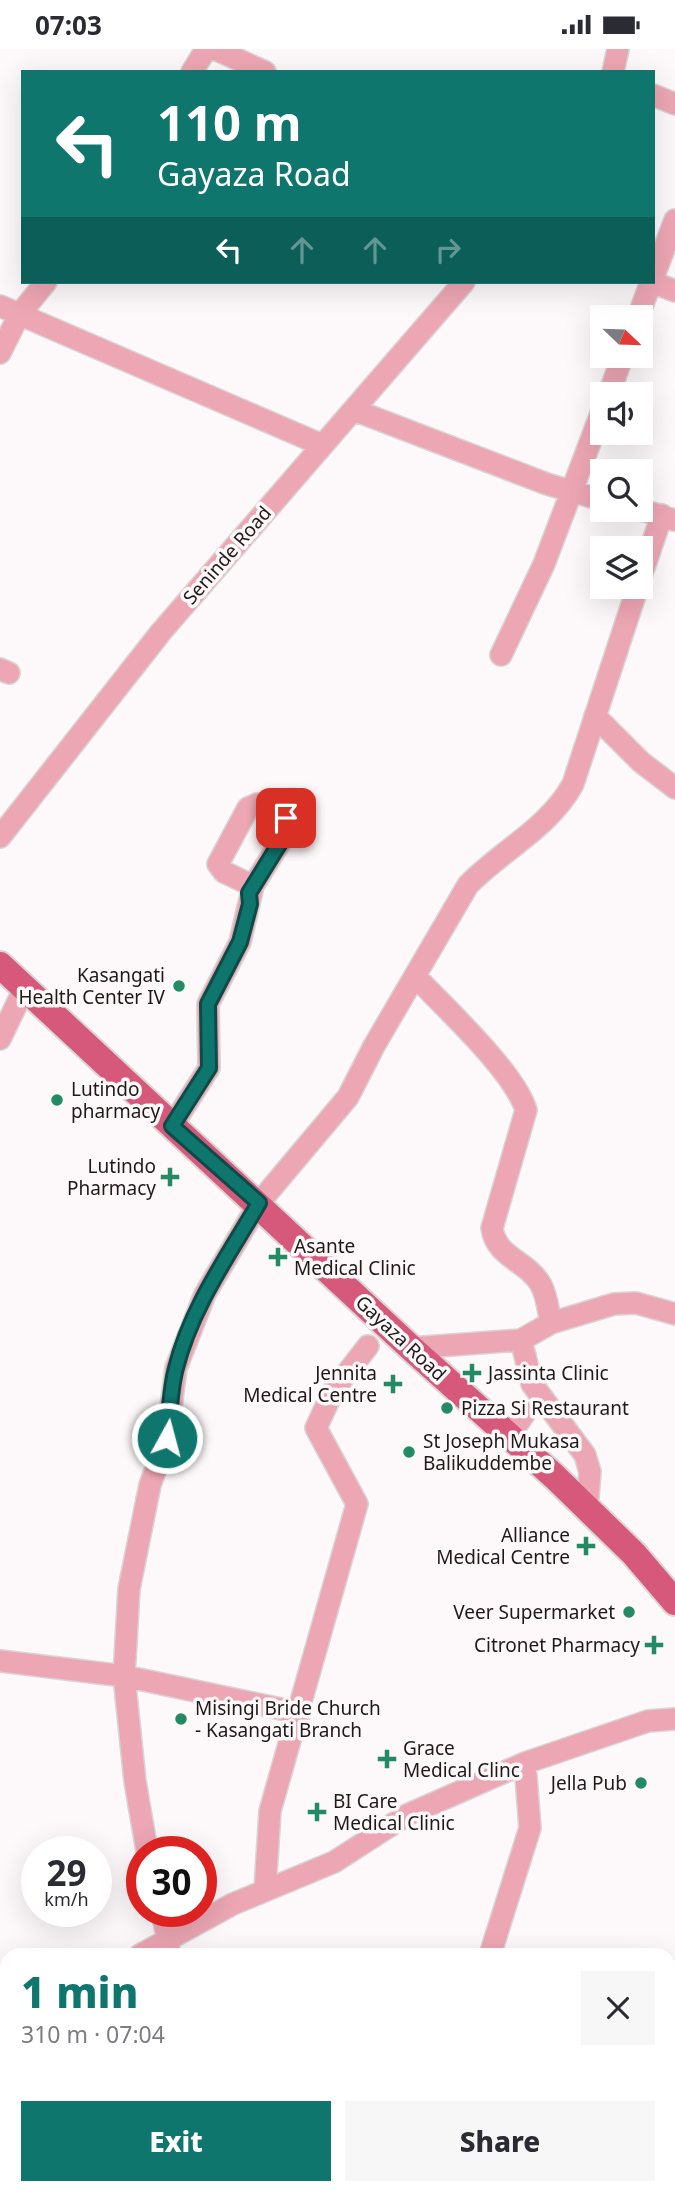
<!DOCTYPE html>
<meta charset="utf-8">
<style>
:root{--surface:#fff;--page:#f7f7f7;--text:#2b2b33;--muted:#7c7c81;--accent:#0f766e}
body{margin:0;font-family:"Noto Sans",sans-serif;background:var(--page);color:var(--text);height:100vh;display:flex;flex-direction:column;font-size:26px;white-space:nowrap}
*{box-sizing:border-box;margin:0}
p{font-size:23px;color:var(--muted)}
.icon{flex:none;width:38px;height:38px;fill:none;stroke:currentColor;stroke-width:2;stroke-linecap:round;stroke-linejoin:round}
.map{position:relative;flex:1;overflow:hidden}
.side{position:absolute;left:0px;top:1899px;width:676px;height:247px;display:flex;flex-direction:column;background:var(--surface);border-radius:21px 21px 0 0;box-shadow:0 7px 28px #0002}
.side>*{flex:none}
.hud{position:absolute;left:21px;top:21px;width:634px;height:214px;border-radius:0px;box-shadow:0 7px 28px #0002;background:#0f766e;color:#fff;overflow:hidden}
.needle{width:46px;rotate:113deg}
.buttons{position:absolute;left:590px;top:256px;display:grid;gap:14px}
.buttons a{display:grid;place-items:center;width:63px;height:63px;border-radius:0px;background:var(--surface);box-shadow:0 7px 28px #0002;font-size:35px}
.speed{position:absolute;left:21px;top:1787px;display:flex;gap:14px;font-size:35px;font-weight:700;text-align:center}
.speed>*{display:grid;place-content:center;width:91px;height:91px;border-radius:50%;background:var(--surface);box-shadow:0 7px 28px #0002;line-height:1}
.speed small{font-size:18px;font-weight:400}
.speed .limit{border:10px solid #d22;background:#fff;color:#111}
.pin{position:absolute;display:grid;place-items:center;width:60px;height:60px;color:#fff;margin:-30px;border-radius:14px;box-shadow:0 4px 10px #0006}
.me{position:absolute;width:77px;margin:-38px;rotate:7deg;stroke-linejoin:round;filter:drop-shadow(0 0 5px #0008)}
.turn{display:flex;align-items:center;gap:24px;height:147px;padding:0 21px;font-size:32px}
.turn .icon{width:91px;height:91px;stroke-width:2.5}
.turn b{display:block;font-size:49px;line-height:60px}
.lanes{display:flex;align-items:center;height:66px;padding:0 21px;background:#0003;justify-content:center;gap:35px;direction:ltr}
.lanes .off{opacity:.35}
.round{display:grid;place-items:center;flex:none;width:74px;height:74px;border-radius:0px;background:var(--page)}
.headline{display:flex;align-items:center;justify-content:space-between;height:119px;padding:0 21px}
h1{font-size:42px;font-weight:800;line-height:52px;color:var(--accent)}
.action{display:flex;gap:14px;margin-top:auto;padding:14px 21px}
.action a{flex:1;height:80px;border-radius:0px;background:var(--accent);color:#fff;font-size:28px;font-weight:800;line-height:80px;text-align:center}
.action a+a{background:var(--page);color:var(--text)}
.status{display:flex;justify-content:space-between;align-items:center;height:49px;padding:0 35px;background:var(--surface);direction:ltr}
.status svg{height:19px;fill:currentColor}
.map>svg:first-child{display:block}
</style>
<div class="status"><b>07:03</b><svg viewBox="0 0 49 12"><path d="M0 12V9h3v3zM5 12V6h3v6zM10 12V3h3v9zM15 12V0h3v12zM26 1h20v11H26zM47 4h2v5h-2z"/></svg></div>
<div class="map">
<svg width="675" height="2145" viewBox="0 0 675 2145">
<rect width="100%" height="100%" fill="#fdf8f9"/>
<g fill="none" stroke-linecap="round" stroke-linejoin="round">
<defs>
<path id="minor" d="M215,0L265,23
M192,23L206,0
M613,23L618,0
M653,46L675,55
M653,229L675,171
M652,233L675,242
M0,257L322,396
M638,268L651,233
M0,304L19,266L46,233
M609,345L623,306
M354,361L547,435L602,451
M639,460L674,471
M640,530L662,466
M501,606L544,515L602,362
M0,620L9,624
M595,667L641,713L675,739
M0,788L161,583L464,233
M415,927C445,959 514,1022 526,1061L492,1179C496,1209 527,1211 541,1236C547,1247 548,1261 551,1274
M0,990L25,938
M172,1077L209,1019L208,955L240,893L253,837L224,823L218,815L248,759L257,755L286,769L289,774L286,784L253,837
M521,1291L532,1335L585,1406L590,1423L587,1460
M411,1299L521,1291L551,1274L614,1255L636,1254L675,1265
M516,1377L525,1364
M0,1612L124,1627L300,1664
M147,1802L135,1732L124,1627L129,1540L150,1436L167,1389L176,1319L205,1245L259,1154L348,1048L374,997L468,836C502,801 549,779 573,735L638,537
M265,1841L270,1762L357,1455L316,1379L333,1342L368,1297
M162,1862L170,1904
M140,1906L233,1855L334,1813L407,1766L525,1714L648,1672L675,1670
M490,1906L530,1779L525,1714
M0,1984L7,1980
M668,1986L675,1989
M668,2126L675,2120
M444,2138L453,2145
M48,2145L50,2138
M122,2145L123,2138
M349,2145L353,2138
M570,2145L575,2138"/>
<path id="major" d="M0,916L411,1299L555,1428L634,1505L675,1553"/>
</defs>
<!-- minor casing -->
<use href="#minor" stroke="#dad4d5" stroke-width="24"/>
<!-- major casing -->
<use href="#major" stroke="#dad4d5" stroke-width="30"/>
<!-- minor -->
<use href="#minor" stroke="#eda6b4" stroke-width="21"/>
<!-- major -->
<use href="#major" stroke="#d6587a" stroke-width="26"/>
</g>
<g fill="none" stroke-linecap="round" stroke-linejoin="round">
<defs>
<path id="route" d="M167,1389C170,1366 170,1341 176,1319C191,1259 228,1207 259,1154L172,1077L209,1019L208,955L240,893L250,855L249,844L286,784L289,774L286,769"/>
</defs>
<!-- route casing -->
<use href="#route" stroke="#0a4d48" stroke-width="18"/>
<!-- route -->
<use href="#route" stroke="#0f766e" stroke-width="12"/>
</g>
<!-- markers -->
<g fill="#238a66" stroke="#fdf8f9" stroke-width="2.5">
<circle cx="179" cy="937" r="7"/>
<circle cx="57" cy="1051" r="7"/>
<path d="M166.5 1117.5h7v7h7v7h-7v7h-7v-7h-7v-7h7z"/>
<path d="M274.5 1197.5h7v7h7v7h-7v7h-7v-7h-7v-7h7z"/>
<path d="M468.5 1313.5h7v7h7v7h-7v7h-7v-7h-7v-7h7z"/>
<path d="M389.5 1324.5h7v7h7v7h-7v7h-7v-7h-7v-7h7z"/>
<circle cx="447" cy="1359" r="7"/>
<circle cx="409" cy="1403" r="7"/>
<path d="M582.5 1486.5h7v7h7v7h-7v7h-7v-7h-7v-7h7z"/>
<circle cx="629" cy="1563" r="7"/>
<path d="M650.5 1585.5h7v7h7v7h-7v7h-7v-7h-7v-7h7z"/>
<circle cx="181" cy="1670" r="7"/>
<path d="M383.5 1699.5h7v7h7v7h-7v7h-7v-7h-7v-7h7z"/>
<circle cx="641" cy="1734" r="7"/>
<path d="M313.5 1752.5h7v7h7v7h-7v7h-7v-7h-7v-7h7z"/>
</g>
<g text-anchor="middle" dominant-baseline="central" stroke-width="7" stroke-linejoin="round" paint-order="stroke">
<!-- street labels -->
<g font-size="19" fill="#20191a" stroke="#fdf8f9">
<text transform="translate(227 506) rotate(-49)">Seninde Road</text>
<text transform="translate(401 1289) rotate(43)">Gayaza Road</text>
</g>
<!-- poi labels -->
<g font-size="19" fill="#20191a" stroke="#fdf8f9" text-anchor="start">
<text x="165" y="926" text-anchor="end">Kasangati<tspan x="165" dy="22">Health Center IV</tspan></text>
<text x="71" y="1040">Lutindo<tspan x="71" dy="22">pharmacy</tspan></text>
<text x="156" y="1117" text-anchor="end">Lutindo<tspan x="156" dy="22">Pharmacy</tspan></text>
<text x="294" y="1197">Asante<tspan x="294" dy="22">Medical Clinic</tspan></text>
<text x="377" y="1324" text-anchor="end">Jennita<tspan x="377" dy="22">Medical Centre</tspan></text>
<text x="488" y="1324">Jassinta Clinic</text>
<text x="461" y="1359">Pizza Si Restaurant</text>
<text x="423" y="1392">St Joseph Mukasa<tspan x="423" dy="22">Balikuddembe</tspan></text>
<text x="570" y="1486" text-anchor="end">Alliance<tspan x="570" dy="22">Medical Centre</tspan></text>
<text x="615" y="1563" text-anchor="end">Veer Supermarket</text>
<text x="640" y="1596" text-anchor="end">Citronet Pharmacy</text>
<text x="195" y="1659">Misingi Bride Church<tspan x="195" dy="22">- Kasangati Branch</tspan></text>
<text x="403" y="1699">Grace<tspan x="403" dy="22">Medical Clinc</tspan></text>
<text x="627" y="1734" text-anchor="end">Jella Pub</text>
<text x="333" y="1752">BI Care<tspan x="333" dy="22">Medical Clinic</tspan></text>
</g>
</g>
</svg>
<div class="buttons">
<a><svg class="needle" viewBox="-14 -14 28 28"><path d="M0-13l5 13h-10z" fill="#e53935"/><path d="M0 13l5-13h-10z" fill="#7c7c81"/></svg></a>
<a><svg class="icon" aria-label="sound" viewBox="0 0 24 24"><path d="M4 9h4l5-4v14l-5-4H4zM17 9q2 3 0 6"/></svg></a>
<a><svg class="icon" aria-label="search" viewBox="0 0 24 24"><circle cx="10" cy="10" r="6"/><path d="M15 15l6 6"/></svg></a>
<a><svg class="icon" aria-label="layers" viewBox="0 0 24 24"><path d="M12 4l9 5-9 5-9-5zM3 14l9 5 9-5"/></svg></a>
</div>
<div class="speed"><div>29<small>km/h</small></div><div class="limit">30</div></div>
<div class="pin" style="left:286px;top:769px;background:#d93025"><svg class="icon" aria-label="arrive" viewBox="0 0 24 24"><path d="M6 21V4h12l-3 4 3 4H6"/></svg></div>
<svg class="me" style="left:167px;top:1389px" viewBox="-20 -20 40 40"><circle r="17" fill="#0f766e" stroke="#fff" stroke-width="3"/><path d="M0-11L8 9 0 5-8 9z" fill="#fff"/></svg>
<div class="hud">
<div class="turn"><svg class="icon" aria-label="left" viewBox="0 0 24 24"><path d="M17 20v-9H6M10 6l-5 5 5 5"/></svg><div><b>110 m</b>Gayaza Road</div></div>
<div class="lanes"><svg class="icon" aria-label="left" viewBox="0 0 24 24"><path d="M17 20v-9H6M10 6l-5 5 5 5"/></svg><svg class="icon off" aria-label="ahead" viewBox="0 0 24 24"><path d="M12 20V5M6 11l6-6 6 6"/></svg><svg class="icon off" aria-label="ahead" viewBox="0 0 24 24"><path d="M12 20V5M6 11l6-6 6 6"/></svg><svg class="icon off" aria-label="right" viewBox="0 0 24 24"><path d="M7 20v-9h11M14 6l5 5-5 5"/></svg></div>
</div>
<section class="side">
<div class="headline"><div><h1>1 min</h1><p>310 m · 07:04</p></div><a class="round"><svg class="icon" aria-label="close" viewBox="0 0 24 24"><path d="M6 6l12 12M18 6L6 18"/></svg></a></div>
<div class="action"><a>Exit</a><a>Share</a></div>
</section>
</div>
